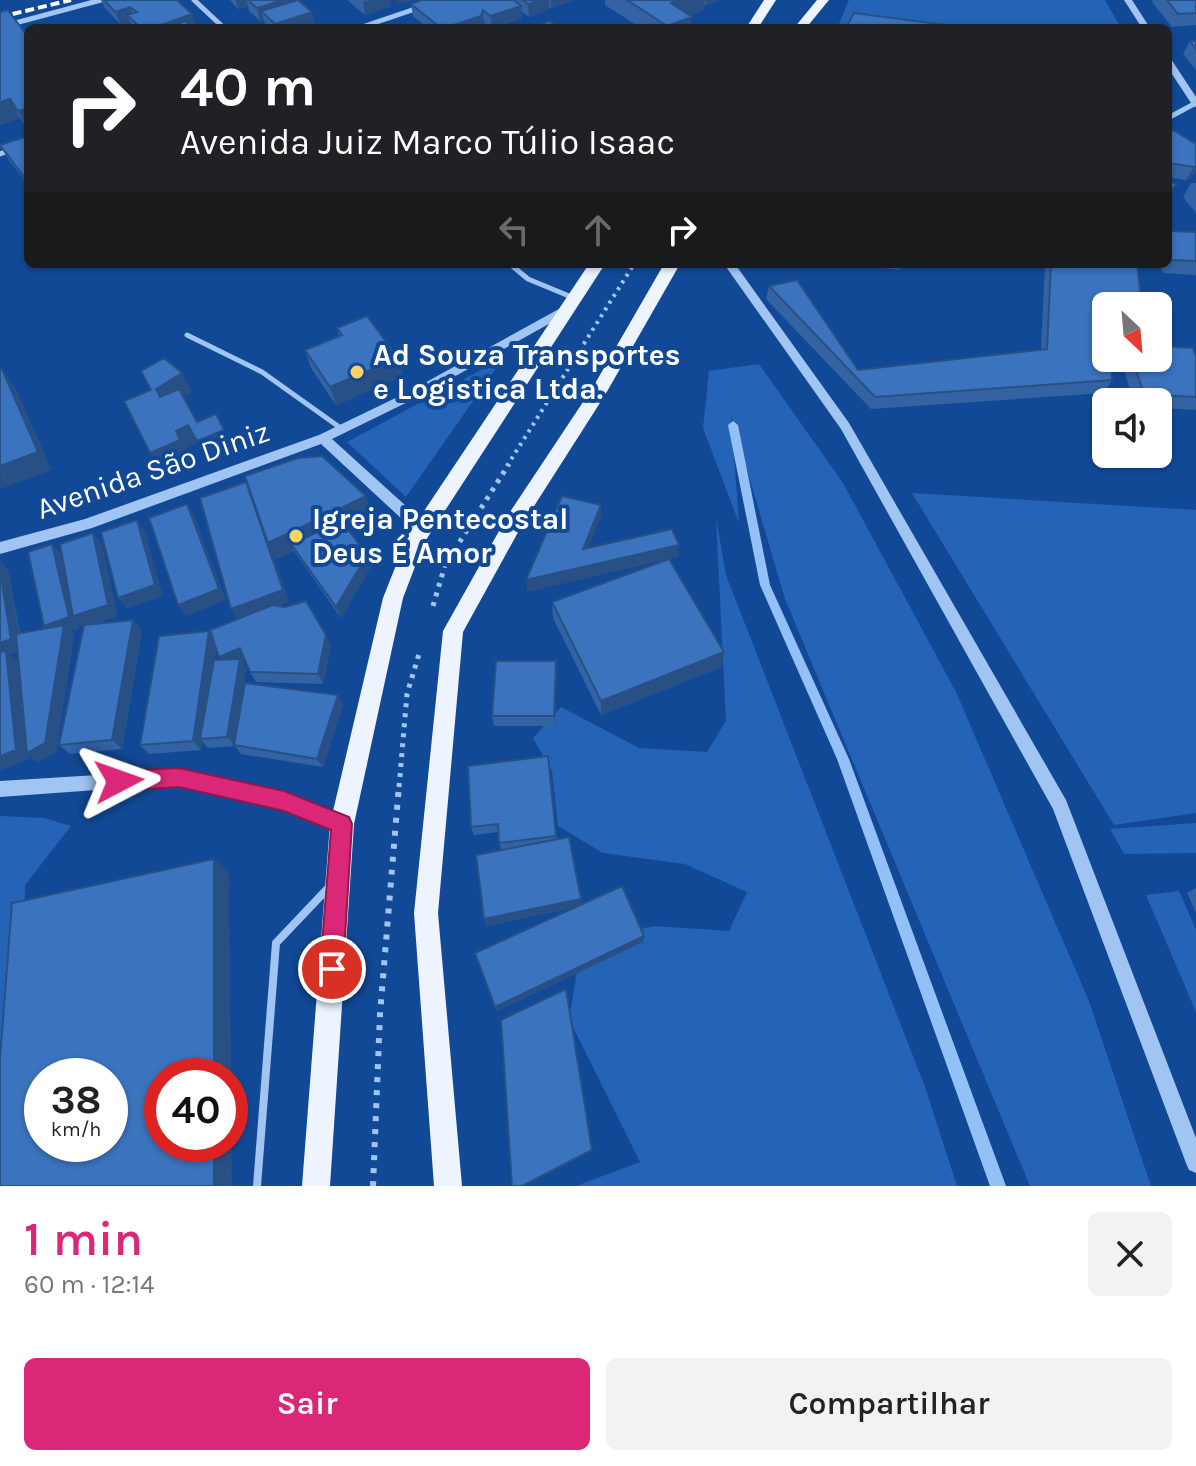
<!DOCTYPE html>
<html lang="pt">
<meta charset="utf-8">
<style>
:root{--surface:#fff;--page:#f2f2f2;--text:#222;--muted:#767676;--accent:#db2777}
body{margin:0;font-family:Karla,sans-serif;background:var(--page);color:var(--text);height:100vh;display:flex;flex-direction:column;font-size:30px;white-space:nowrap}
*{box-sizing:border-box;margin:0}
p{font-size:26px;color:var(--muted)}
.icon{flex:none;width:44px;height:44px;fill:none;stroke:currentColor;stroke-width:2;stroke-linecap:round;stroke-linejoin:round}
.map{position:relative;height:1186px;overflow:hidden}
.sheet{display:flex;flex-direction:column;background:var(--surface);flex:1}
.sheet>*{flex:none}
.banner{position:absolute;left:24px;top:24px;width:1148px;height:244px;border-radius:12px;box-shadow:0 2px 6px #0004;background:#202124;color:#fff;overflow:hidden}
.needle{width:52px;rotate:154deg}
.fabs{position:absolute;left:1092px;top:292px;display:grid;gap:16px}
.fabs a{display:grid;place-items:center;width:80px;height:80px;border-radius:12px;background:var(--surface);box-shadow:0 2px 6px #0004;font-size:40px}
.speed{position:absolute;left:24px;top:1058px;display:flex;gap:16px;font-size:40px;font-weight:700;text-align:center}
.speed>*{display:grid;place-content:center;width:104px;height:104px;border-radius:50%;background:var(--surface);box-shadow:0 2px 6px #0004;line-height:1}
.speed small{font-size:20px;font-weight:400}
.speed .limit{border:12px solid #d22;background:#fff;color:#111}
.pin{position:absolute;display:grid;place-items:center;width:68px;height:68px;color:#fff;margin:-34px;border:4px solid #fff;border-radius:50%;box-shadow:0 2px 8px #0007}
.me{position:absolute;width:88px;margin:-44px;rotate:86deg;stroke-linejoin:round;filter:drop-shadow(0 0 6px #0008)}
.turn{display:flex;align-items:center;gap:28px;height:168px;padding:0 24px;font-size:36px}
.turn .icon{width:104px;height:104px;stroke-width:2.5}
.turn b{display:block;font-size:56px;line-height:68px}
.lanes{display:flex;align-items:center;height:76px;padding:0 24px;background:#0003;justify-content:center;gap:40px;direction:ltr}
.lanes .off{opacity:.35}
.round{display:grid;place-items:center;flex:none;width:84px;height:84px;border-radius:12px;background:var(--page)}
.headline{display:flex;align-items:center;justify-content:space-between;height:136px;padding:0 24px}
h1{font-size:48px;font-weight:600;line-height:60px;color:var(--accent)}
.cta{display:flex;gap:16px;margin-top:auto;padding:16px 24px}
.cta a{flex:1;height:92px;border-radius:12px;background:var(--accent);color:#fff;font-size:32px;font-weight:600;line-height:92px;text-align:center}
.cta a+a{background:var(--page);color:var(--text)}
.map>svg:first-child{display:block}
</style>
<div class="map">
<svg width="1196" height="1186" viewBox="0 0 1196 1186">
<rect width="100%" height="100%" fill="#124996"/>
<!-- green -->
<path fill="#2463b5" d="M849,0H1105L1121,28L838,26Z
M503,358L406,497L347,442Z
M759,364L843,483L956,692L1089,1001L1151,1186H1030L785,599L731,415L739,523L703,428L709,371Z
M912,493L1196,510V813L1114,825Z
M716,517L726,575L925,1087L957,1186H576L640,1162L569,1019L582,943L654,926L729,931L747,892L685,864L603,853L558,826L552,771L533,738L561,707L639,748L707,752L726,721Z
M0,816L44,818L71,826L25,885L23,1124L0,1097Z
M1196,823V853L1124,854L1110,829Z
M1179,891L1196,930V1012L1146,895Z"/>
<g fill="none" stroke-linecap="round" stroke-linejoin="round">
<!-- stream -->
<path fill="#93c0f6" fill-rule="evenodd" d="M733,421L738,425L770,585L849,759L1006,1186H990L837,759L760,585L728,425Z"/>
<!-- path-far2 -->
<path stroke="#a1c5f3" stroke-width="4" stroke-dasharray="3 5" stroke-linecap="butt" d="M507,466L634,264"/>
<!-- path-far1 -->
<path stroke="#a1c5f3" stroke-width="5" stroke-dasharray="4 6" stroke-linecap="butt" d="M433,606L445,565L509,464
M399,787L407,694L419,654"/>
<!-- path -->
<path stroke="#a1c5f3" stroke-width="6" stroke-dasharray="5 8" stroke-linecap="butt" d="M373,1186L380,1014L399,785"/>
<!-- service-far1 -->
<path stroke="#a1c5f3" stroke-width="5" d="M510,264L528,279L574,298
M187,335L262,372L342,429"/>
<!-- service -->
<path stroke="#a1c5f3" stroke-width="8" d="M257,1186L276,943L331,885"/>
<!-- minor -->
<path stroke="#a1c5f3" stroke-width="5" d="M194,0L224,28
M0,27L101,0
M359,28L442,0
M1168,118L1196,103
M0,154L28,144"/>
<!-- tertiary -->
<path fill="#a1c5f3" fill-rule="evenodd" d="M1124,0H1132L1150,28H1142Z
M1168,58L1171,59L1196,97V107L1193,106L1168,68Z
M724,264H735L849,423L1066,800L1196,1138V1173L1189,1170L1186,1163L1053,809L841,429Z
M568,304L572,305V311L418,397L332,439L427,525L429,529L427,533H417L321,444L92,528L0,554V542L85,519L319,435L410,391Z
M179,770L284,793L348,818L350,824L348,830L342,832L284,809L179,784L0,797V781Z"/>
<!-- primary -->
<path fill="#edf4ff" fill-rule="evenodd" d="M764,0H776L758,28H746Z
M817,0H829L806,28H794Z
M589,264H605L424,543L403,598L354,824L330,1186H302L330,824L383,598L408,535Z
M664,264H680L605,395L522,525L463,632L438,913L462,1186H434L414,913L443,631L508,515L593,387Z"/>
<!-- rail -->
<path stroke="#fff" stroke-width="4" stroke-dasharray="9 4" stroke-linecap="butt" d="M0,17L71,0"/>
</g>
<!-- wall -->
<path fill="#3363a3" fill-rule="evenodd" d="M101,0H177L197,27L132,28L130,22L121,25L105,8Z
M230,0H293L315,25L306,28H269L265,24L264,20L260,21L249,11L248,6L238,9Z
M347,0H390L391,6L365,15Z
M422,0H572V1L551,8L549,7V9L529,17L522,12V18L494,28H490L484,23L482,28H427L413,16L411,4Z
M605,0H720L706,5L704,4V10L689,15L691,28H641L605,5Z
M1153,0H1196V25L1172,27L1152,2Z
M0,12L28,37V130L20,118L0,125Z
M1190,41H1196V70L1183,54Z
M1168,132L1196,144V171L1193,176L1186,180L1168,177Z
M28,136V185L8,159L0,145Z
M1191,183H1196V213L1183,197Z
M1168,231L1196,232V275L1163,273L1159,264H1168Z
M857,264H905L899,270Z
M1045,264H1137L1106,306L1112,380L1104,393L871,409L766,299L769,286L858,370L1041,350Z
M337,328L398,358L403,376L336,405L311,368L305,350L339,336Z
M1196,356V410L1158,408V402H1134L1120,358H1158Z
M200,498L372,513L345,526L367,555L371,566L341,618L294,551L276,559L270,548L289,601L277,606L331,645L323,684L256,682L250,672L245,659L241,661L246,669L238,722L343,704L323,767L241,754L235,746L208,748L203,742L201,750L149,754L140,745L209,631L237,619ZM216,647L222,660L214,663Z
M52,544L62,556L102,545L117,616L90,625L133,620L142,631L122,749L70,754L59,745L84,627L77,621L79,628L70,631L74,635L56,752L38,762L27,754L28,759L0,770V561L8,570L20,633L46,628L44,626ZM18,651L24,724L17,661L9,654Z
M552,602L724,652L721,667L601,715L553,618Z
M556,661L555,726H494L492,716Z
M548,756L557,840L581,899V904L643,942L497,1011L495,1007L576,907L486,926L484,919L501,850L498,832L474,835L471,827Z
M1196,888V913L1187,893Z"/>
<!-- shaded-wall -->
<path fill="#295085" d="M236,0H246L248,6L238,9Z
M283,0H293L296,10L261,11L264,20L260,21L257,8Z
M370,0H390L391,6L365,15L363,2Z
M396,0H414L397,5Z
M538,0H549V9L529,17L528,4Z
M551,0H572V1L551,8Z
M679,0H705L704,10L670,22L671,3Z
M706,0H720L706,5Z
M521,6L522,18L492,28L490,16Z
M130,7L135,20L127,15L130,22L121,25L115,12Z
M483,10L484,23L482,28H444Z
M312,12L315,25L306,28H276L275,24Z
M192,14L197,27L194,28H153Z
M692,17L691,28H667V26Z
M10,99L20,118L0,125V102Z
M28,108V129L18,111Z
M1196,166V171L1193,176L1186,180L1194,167Z
M1177,185L1169,199H1168V190Z
M398,358L403,376L336,405L330,387Z
M2,369L15,387L52,470L0,489Z
M182,373L192,392L166,407L156,389Z
M188,425L197,443L185,449L190,458L161,471L150,453L176,431Z
M224,430L233,448L206,459L197,441Z
M246,482L366,496L372,513L295,550L291,544L294,551L276,559L270,548L289,601L238,620L231,609Z
M187,504L194,515L226,600L186,616L178,605Z
M601,505V517L583,560V549Z
M137,520L145,531L163,596L127,609L118,598Z
M93,533L102,545L117,616L83,627L77,621L79,628L70,631L74,635L56,752L38,762L27,754L28,759L0,770V561L8,570L22,649L9,654L17,661L27,753L55,637L44,626L52,544L62,556Z
M679,545L678,557L527,592L526,580Z
M367,555L371,566L341,618L336,607Z
M133,620L142,631L122,749L112,740Z
M209,631L217,642L203,739H200L203,742L201,750L193,741Z
M326,635L331,645L323,684L318,674Z
M240,648L247,658L241,661L246,669L235,746L227,737L226,667L219,657Z
M724,652L721,667L601,715V701Z
M556,661L557,672L555,726L554,716Z
M338,695L343,704L323,767L317,759Z
M214,859L229,873L232,1186H214V1144H230V1076H214Z
M581,899V906L486,926L484,919Z
M644,936L643,942L497,1011L495,1007Z
M592,1150V1151L524,1186H522Z"/>
<!-- building -->
<path fill="#3b73be" stroke="#295085" stroke-width="2" fill-rule="evenodd" d="M104,0H177L192,14L153,28H141L127,15L137,12L130,7L115,12Z
M248,0H283L257,8Z
M298,0L312,12L275,24L261,11Z
M422,0H514L521,6L490,16L483,10L481,16L444,28H441L411,4Z
M523,0H538L528,4Z
M627,0H679L671,3L692,17L667,26Z
M1167,0H1196V13L1178,14Z
M8,10L28,37V108L18,111L10,99L0,102V12Z
M854,13L969,28H846Z
M186,21L192,28H163Z
M550,21L558,28H530Z
M1190,41H1196V49Z
M1173,130L1196,144V166L1194,167L1168,163V132Z
M28,136V182L0,145Z
M1168,180L1177,185L1168,190Z
M1168,231L1196,232V261L1171,260L1168,253Z
M1051,264H1137L1142,306H1106V358H1111L1112,380L875,397L769,286L797,280L858,370L1047,349Z
M367,316L398,358L330,387L305,350L342,335L337,328Z
M1158,346L1193,348L1196,356V397L1144,394L1132,358H1158Z
M164,358L182,373L156,389L160,397L179,389L197,422L216,414L224,430L197,441L188,425L176,431L180,440L150,453L124,401L151,390L141,371Z
M2,369L38,452L0,466V370Z
M322,456L366,496L268,543L245,476L298,458Z
M246,482L283,590L231,609L200,498Z
M562,496L601,505L583,549L672,529L679,545L526,580Z
M187,504L219,589L178,605L149,518Z
M137,520L155,585L118,598L101,532Z
M342,521L367,555L336,607L291,544Z
M93,533L108,605L73,616L60,544Z
M52,544L69,617L44,626L28,552Z
M669,559L724,652L601,701L552,602Z
M0,571L11,639L0,643Z
M306,601L326,635L318,674L250,672L240,648L219,657L210,630L273,605L285,607Z
M133,620L112,740L59,745L84,625Z
M64,625L45,743L27,753L16,634Z
M209,631L193,741L140,745L159,636Z
M6,651L16,750L0,756V652Z
M240,659L227,737L200,739L214,660Z
M496,661H556L554,716H492Z
M245,683L338,695L317,759L234,745Z
M548,756L556,836L499,843L498,824L471,827L468,766Z
M569,837L581,899L484,919L476,855Z
M214,859V1076H162V1144H214V1186H0V1059L12,903ZM42,1076H110V1144H42Z
M622,886L644,936L495,1007L475,953Z
M566,989L592,1150L522,1186H512L501,1020Z"/>
<!-- route -->
<path fill="#db2777" stroke="#8e194d" stroke-width="2" d="M179,768L284,791L349,817L352,824L343,969L340,977L332,980L324,977L320,969L331,830L284,811L179,787L119,791L112,788L109,781L112,774L119,771Z"/>
<!-- markers -->
<g fill="#ffd463" stroke="#124996" stroke-width="3">
<circle cx="357" cy="372" r="8"/>
<circle cx="296" cy="536" r="8"/>
</g>
<g text-anchor="middle" dominant-baseline="central" stroke-width="8" stroke-linejoin="round" paint-order="stroke">
<!-- poi labels -->
<g font-size="30" font-weight="bold" fill="#fff" stroke="#124996" text-anchor="start">
<text x="373" y="355">Ad Souza Transportes<tspan x="373" dy="34">e Logistica Ltda.</tspan></text>
<text x="312" y="519">Igreja Pentecostal<tspan x="312" dy="34">Deus É Amor</tspan></text>
</g>
<!-- street labels -->
<g font-size="30" fill="#fff" stroke="#124996">
<text transform="translate(153 470) rotate(-19)">Avenida São Diniz</text>
</g>
</g>
</svg>
<div class="fabs">
<a><svg class="needle" viewBox="-14 -14 28 28"><path d="M0-13l5 13h-10z" fill="#e53935"/><path d="M0 13l5-13h-10z" fill="#767676"/></svg></a>
<a><svg class="icon" aria-label="sound" viewBox="0 0 24 24"><path d="M4 9h4l5-4v14l-5-4H4zM17 9q2 3 0 6"/></svg></a>
</div>
<div class="speed"><div>38<small>km/h</small></div><div class="limit">40</div></div>
<div class="pin" style="left:332px;top:969px;background:#d93025"><svg class="icon" aria-label="arrive" viewBox="0 0 24 24"><path d="M6 21V4h12l-3 4 3 4H6"/></svg></div>
<svg class="me" style="left:119px;top:781px" viewBox="-20 -20 40 40"><path d="M0-17L14 15 0 8-14 15z" fill="#db2777" stroke="#fff" stroke-width="4"/></svg>
<div class="banner">
<div class="turn"><svg class="icon" aria-label="right" viewBox="0 0 24 24"><path d="M7 20v-9h11M14 6l5 5-5 5"/></svg><div><b>40 m</b>Avenida Juiz Marco Túlio Isaac</div></div>
<div class="lanes"><svg class="icon off" aria-label="left" viewBox="0 0 24 24"><path d="M17 20v-9H6M10 6l-5 5 5 5"/></svg><svg class="icon off" aria-label="ahead" viewBox="0 0 24 24"><path d="M12 20V5M6 11l6-6 6 6"/></svg><svg class="icon" aria-label="right" viewBox="0 0 24 24"><path d="M7 20v-9h11M14 6l5 5-5 5"/></svg></div>
</div>
</div>
<section class="sheet">
<div class="headline"><div><h1>1 min</h1><p>60 m · 12:14</p></div><a class="round"><svg class="icon" aria-label="close" viewBox="0 0 24 24"><path d="M6 6l12 12M18 6L6 18"/></svg></a></div>
<div class="cta"><a>Sair</a><a>Compartilhar</a></div>
</section>
